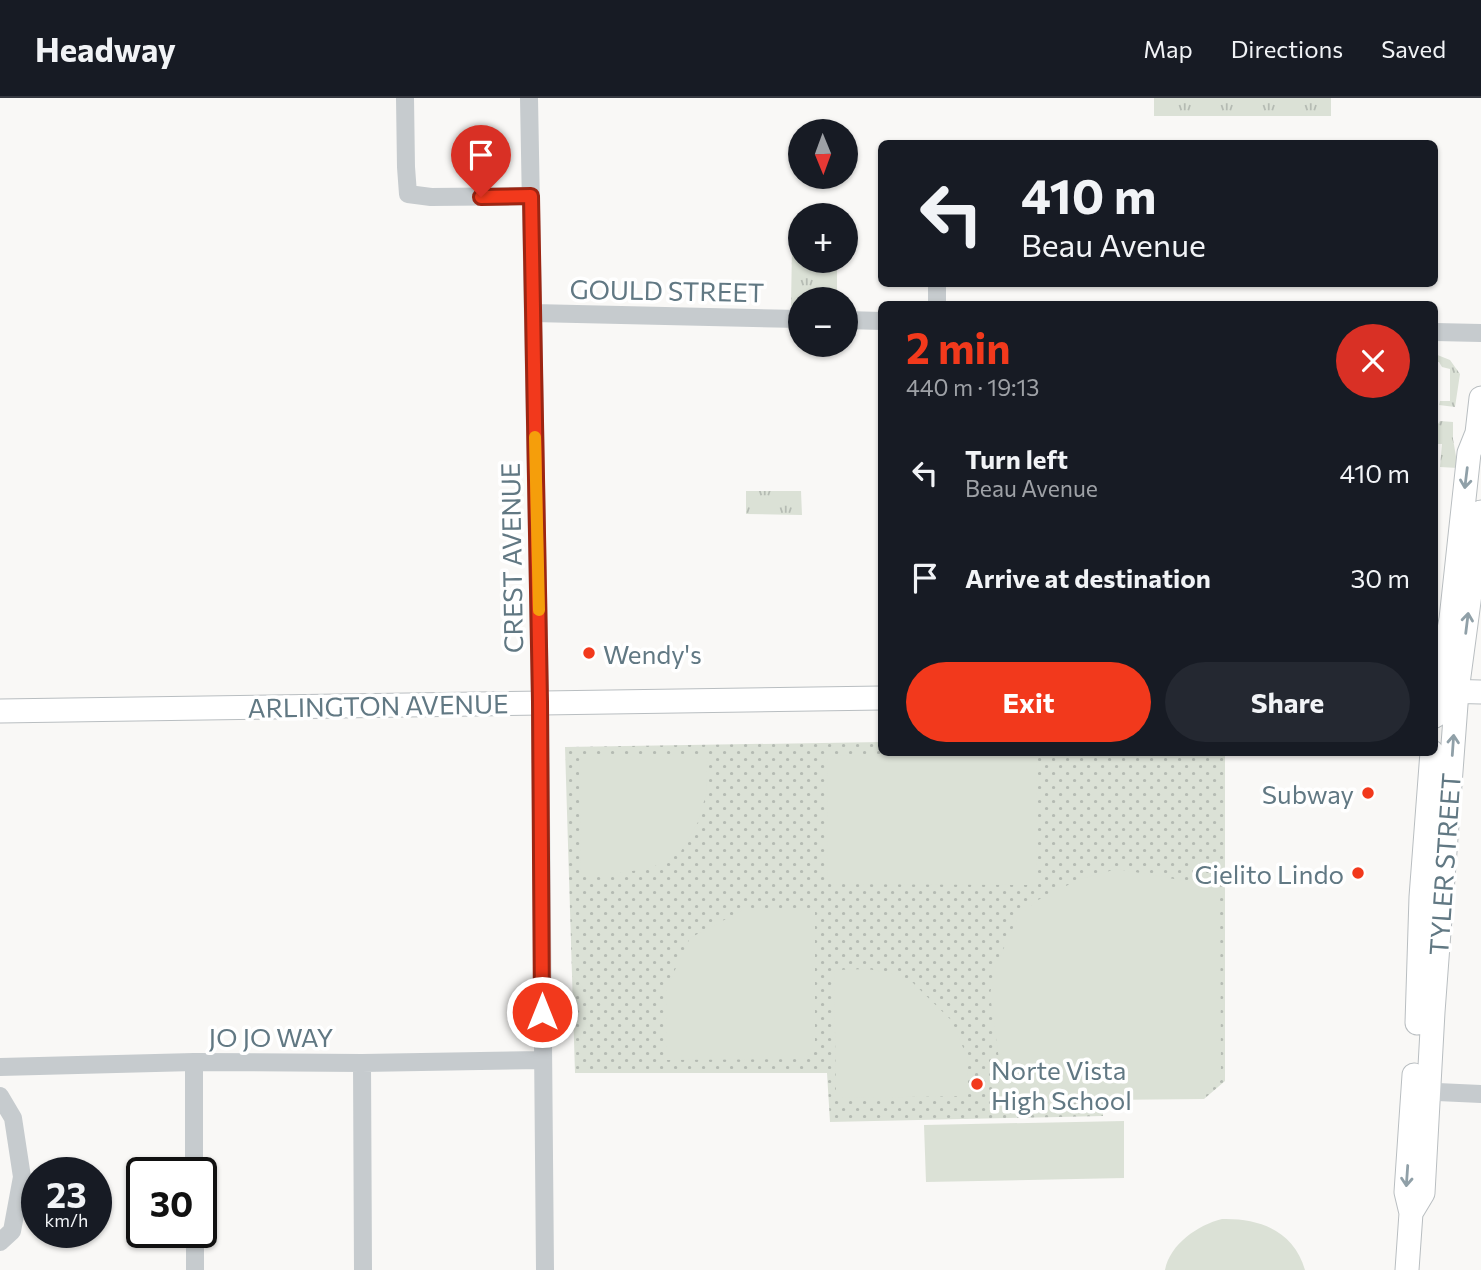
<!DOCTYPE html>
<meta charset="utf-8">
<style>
:root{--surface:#171b24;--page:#242831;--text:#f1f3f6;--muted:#9ea1a6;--line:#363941;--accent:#f2391c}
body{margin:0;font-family:Commissioner,sans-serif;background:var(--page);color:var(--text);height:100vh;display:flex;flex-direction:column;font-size:26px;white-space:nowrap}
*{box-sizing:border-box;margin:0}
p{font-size:23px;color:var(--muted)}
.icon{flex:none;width:38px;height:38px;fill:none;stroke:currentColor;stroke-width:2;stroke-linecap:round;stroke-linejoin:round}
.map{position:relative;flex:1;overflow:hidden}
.details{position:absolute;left:878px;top:203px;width:560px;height:455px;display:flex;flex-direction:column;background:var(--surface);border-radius:10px;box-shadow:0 2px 5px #0004}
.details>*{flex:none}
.banner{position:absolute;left:878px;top:42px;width:560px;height:147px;border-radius:10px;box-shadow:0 2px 5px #0004;background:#171b24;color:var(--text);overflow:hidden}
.needle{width:46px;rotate:179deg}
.controls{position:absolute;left:788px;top:21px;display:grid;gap:14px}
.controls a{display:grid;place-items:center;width:70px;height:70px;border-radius:50%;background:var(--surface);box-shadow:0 2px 5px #0004;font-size:35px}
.speed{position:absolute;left:21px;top:1059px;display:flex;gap:14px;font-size:35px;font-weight:700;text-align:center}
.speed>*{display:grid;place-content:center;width:91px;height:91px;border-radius:50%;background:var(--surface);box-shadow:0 2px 5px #0004;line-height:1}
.speed small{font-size:18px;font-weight:400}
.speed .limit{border:4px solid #111;border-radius:10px;background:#fff;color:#111}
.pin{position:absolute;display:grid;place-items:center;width:60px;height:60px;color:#fff;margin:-72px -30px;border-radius:50% 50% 50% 0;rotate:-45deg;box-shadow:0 0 7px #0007}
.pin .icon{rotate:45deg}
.me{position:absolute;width:77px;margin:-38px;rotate:0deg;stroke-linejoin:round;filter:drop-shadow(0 0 5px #0008)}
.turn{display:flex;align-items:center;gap:24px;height:147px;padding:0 28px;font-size:32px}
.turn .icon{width:91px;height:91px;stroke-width:2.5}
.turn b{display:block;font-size:49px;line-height:60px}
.round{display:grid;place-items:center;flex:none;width:74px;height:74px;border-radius:37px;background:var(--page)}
.summary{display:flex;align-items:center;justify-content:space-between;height:119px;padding:0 28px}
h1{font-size:42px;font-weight:700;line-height:52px;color:var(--accent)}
.primary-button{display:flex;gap:14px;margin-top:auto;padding:14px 28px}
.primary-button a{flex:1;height:80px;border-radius:42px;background:var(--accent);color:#fff;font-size:28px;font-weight:700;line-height:80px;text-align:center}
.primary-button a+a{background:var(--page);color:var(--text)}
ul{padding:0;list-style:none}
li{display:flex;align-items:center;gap:21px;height:105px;padding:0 28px}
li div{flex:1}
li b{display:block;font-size:26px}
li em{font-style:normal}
header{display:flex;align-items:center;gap:42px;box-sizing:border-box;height:98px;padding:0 35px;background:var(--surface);border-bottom:2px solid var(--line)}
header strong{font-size:33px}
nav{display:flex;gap:38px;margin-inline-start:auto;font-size:24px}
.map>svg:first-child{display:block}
</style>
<header>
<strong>Headway</strong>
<nav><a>Map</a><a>Directions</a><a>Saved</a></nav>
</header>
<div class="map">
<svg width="1481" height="1172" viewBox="0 0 1481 1172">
<defs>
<pattern id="grass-tufts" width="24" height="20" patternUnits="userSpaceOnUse" patternTransform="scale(1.75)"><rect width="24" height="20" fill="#dbe1d6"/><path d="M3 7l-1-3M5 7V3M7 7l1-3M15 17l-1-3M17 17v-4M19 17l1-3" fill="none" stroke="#b5bbb3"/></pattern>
<pattern id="park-dots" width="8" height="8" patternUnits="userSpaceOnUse" patternTransform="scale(1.75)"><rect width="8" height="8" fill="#dbe1d6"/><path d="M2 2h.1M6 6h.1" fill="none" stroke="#b5bbb3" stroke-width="1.8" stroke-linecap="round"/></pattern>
</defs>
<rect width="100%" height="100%" fill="#f9f8f6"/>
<!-- grass -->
<path fill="url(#grass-tufts)" d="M1154,0H1331V18H1154Z
M792,150H800V163H837V201H800V208H791Z
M1435,256L1450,262L1460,276L1455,309L1439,307L1440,303H1450V271L1442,269L1439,264H1435Z
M1440,323L1453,324V341L1458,370L1440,369L1442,346H1437L1438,326Z
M746,393H801L802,417L746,416Z"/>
<!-- park -->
<path fill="url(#park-dots)" d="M882,644V654L1225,655V983L1204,1001L1103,1002V1018L830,1024L827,975H575L565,649Z"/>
<!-- garden -->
<path fill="#dbe1d6" d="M585,657H706L707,693L698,724L680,755L651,770L620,775H581L579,663Z
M828,657L1037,658L1036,787L827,786Z
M1117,771L1220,789L1221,982L1202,999L1001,1002L1000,969L990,896L996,867L1018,819L1036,803L1080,781Z
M743,812H815V952L803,961L667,962V889L690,840Z
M868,871L889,875L911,883L952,923L967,959L968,978V998L841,1000L836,995L834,872Z
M1124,1023V1080L926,1084L924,1027Z
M1222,1121C1260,1120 1294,1133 1305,1172H1165C1170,1146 1198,1127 1222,1121Z"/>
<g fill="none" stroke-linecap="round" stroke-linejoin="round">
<defs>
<path id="major" d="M1442,593L1481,594
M0,613L882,600
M1435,618L1437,593L1451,521L1469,355L1477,335L1481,300
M1417,925L1421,799L1432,654
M1411,1115L1423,1095L1433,914L1457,593L1481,414
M1407,1172L1411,1115L1406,1094L1414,977"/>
</defs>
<!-- major casing -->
<use href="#major" stroke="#b9bec1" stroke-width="25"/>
<!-- minor -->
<path stroke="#c6cbce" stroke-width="18" d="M405,0L406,69L408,96L431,99L531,98
M529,0L540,604L545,1172
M937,206V186
M533,215L800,221
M845,222L882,223
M1435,234L1481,235
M194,964V1074
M362,965L363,1172
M0,969L194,964L362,965L542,962
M1416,993L1481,996
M0,998L13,1020L22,1079L12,1133L0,1144
M195,1134V1172"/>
<!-- major -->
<use href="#major" stroke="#fff" stroke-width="23"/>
</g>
<!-- one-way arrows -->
<defs><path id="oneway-shaft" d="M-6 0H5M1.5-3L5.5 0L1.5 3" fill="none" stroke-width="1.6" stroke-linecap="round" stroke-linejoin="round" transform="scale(1.75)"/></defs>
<g stroke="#90a0a8">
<use href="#oneway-shaft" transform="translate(1466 380) rotate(97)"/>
<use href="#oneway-shaft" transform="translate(1467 525) rotate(-83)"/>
<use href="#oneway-shaft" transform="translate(1453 647) rotate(-86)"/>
<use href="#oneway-shaft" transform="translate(1407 1078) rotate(94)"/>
</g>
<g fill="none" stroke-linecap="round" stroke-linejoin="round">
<defs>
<path id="route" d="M481,99L531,98L540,604L542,914"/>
</defs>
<!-- route casing -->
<use href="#route" stroke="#9d2512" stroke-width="18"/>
<!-- route -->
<use href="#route" stroke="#f2391c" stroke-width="12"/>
<!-- slow -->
<path stroke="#f59e0b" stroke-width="12" d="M535,339L539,512"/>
</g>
<!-- markers -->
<g fill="#f2391c" stroke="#fff" stroke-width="2.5">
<circle cx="589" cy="555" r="7"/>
<circle cx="1368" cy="695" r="7"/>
<circle cx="1358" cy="775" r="7"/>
<circle cx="977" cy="986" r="7"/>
</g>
<g text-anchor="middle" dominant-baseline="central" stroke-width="7" stroke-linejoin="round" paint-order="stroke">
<!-- street labels -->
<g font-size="26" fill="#617883" stroke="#fff">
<text transform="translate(667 192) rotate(1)">GOULD STREET</text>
<text transform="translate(511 460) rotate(-91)">CREST AVENUE</text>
<text transform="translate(378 607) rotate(-1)">ARLINGTON AVENUE</text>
<text transform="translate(1444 766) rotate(-86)">TYLER STREET</text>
<text x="271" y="938">JO JO WAY</text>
</g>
<!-- poi labels -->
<g font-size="26" fill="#617883" stroke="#fff" text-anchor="start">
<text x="603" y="555">Wendy's</text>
<text x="1354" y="695" text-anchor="end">Subway</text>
<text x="1344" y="775" text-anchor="end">Cielito Lindo</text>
<text x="991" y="971">Norte Vista<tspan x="991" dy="30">High School</tspan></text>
</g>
</g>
</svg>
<div class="controls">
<a><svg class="needle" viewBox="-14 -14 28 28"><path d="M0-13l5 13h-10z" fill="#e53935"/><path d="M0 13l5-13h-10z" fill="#9ea1a6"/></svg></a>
<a>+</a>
<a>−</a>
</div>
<div class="speed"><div>23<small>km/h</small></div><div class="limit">30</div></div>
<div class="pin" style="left:481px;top:99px;background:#d93025"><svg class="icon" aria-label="arrive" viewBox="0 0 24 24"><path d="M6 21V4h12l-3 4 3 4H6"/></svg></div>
<svg class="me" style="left:542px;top:914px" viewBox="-20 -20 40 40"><circle r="17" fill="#f2391c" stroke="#fff" stroke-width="3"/><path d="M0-11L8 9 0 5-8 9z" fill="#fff"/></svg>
<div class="banner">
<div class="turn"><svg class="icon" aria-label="left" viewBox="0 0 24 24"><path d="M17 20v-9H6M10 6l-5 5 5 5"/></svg><div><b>410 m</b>Beau Avenue</div></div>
</div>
<section class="details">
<div class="summary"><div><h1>2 min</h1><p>440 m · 19:13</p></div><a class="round" style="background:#d93025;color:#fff"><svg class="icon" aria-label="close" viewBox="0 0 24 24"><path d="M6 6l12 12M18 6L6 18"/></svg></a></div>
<ul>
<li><svg class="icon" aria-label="left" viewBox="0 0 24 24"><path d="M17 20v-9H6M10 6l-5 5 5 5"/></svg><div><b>Turn left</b><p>Beau Avenue</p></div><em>410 m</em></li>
<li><svg class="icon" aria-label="arrive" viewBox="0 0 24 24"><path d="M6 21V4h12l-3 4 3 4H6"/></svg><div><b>Arrive at destination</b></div><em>30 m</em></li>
</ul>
<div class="primary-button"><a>Exit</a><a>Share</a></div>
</section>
</div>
